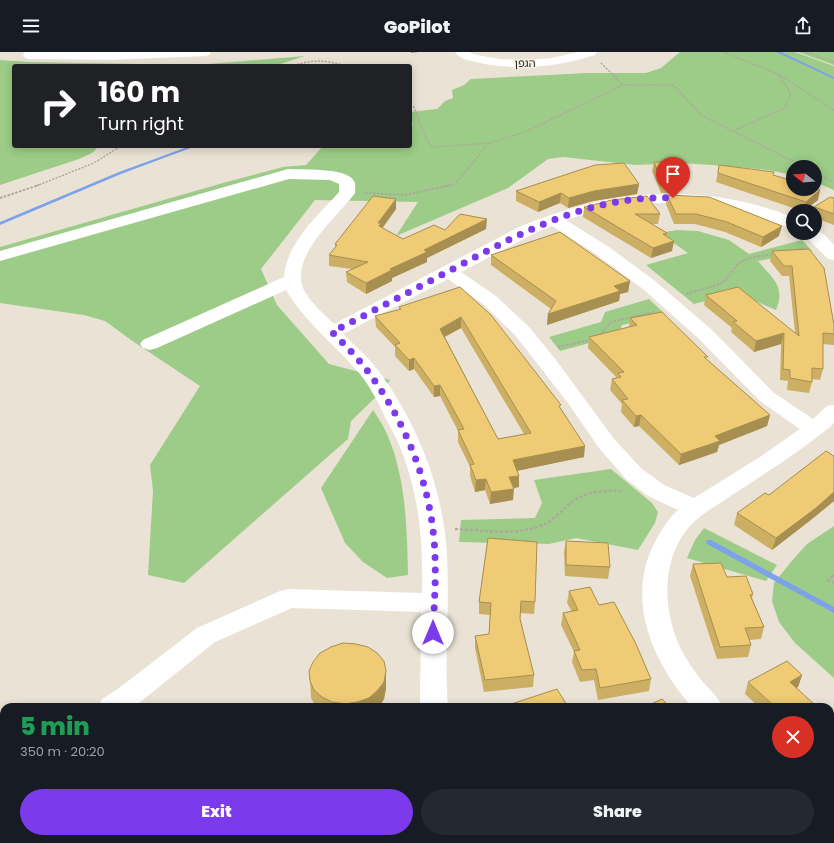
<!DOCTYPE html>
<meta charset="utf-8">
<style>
:root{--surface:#171b24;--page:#242831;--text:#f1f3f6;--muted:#9ea1a6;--accent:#7c3aed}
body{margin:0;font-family:Poppins,"Noto Sans Hebrew",sans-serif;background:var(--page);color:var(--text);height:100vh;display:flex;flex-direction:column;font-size:15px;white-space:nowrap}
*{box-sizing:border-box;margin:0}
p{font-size:13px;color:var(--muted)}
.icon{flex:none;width:22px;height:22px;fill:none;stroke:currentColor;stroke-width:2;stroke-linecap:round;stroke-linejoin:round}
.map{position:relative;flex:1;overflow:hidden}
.drawer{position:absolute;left:0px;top:651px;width:834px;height:140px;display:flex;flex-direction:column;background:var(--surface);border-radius:12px 12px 0 0;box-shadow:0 2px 10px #0003}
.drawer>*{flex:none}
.top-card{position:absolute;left:12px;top:12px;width:400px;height:84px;border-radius:4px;box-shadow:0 2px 10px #0003;background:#202124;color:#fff;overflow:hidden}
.needle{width:26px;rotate:287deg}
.buttons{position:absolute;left:786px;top:108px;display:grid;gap:8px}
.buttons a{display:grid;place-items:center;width:36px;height:36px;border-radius:50%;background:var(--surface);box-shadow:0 2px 10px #0003;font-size:20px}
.pin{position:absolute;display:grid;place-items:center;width:34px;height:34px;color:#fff;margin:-41px -17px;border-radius:50% 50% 50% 0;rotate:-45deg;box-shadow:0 0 4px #0007}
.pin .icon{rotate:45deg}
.me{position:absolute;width:44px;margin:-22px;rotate:0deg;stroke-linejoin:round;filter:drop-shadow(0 0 3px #0008)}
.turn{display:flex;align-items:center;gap:14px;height:84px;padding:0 20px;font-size:18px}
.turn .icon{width:52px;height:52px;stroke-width:2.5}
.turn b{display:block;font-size:28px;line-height:34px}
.round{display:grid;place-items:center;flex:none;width:42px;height:42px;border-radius:21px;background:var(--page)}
.overview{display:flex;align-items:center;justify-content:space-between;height:68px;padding:0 20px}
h1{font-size:24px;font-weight:800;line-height:30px;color:#1e9e55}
.button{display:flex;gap:8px;margin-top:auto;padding:8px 20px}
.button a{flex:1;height:46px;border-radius:24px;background:var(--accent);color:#fff;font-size:16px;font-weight:800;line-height:46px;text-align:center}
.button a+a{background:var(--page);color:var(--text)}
header{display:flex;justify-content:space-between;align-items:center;height:52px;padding:0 20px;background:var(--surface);font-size:18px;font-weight:800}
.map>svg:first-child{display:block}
</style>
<header><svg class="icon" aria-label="menu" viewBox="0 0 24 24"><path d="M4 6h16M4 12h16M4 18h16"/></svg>GoPilot<svg class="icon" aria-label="share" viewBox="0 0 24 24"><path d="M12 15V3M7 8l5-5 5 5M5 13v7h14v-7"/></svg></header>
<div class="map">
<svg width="834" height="791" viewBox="0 0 834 791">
<rect width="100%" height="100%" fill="#eae3d5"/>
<!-- green -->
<path fill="#9ccc87" d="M680,0H795L834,14V138L815,130V115H793V123L768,118L726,114L681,111L636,113L563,105L548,107L508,136L396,184L418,150L315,148L261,217L277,253L329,312L390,328L380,341L351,369L348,387L184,531L148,523L153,439L150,413L200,334L131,288L105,269L84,263L0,251V195L223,131L283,115L306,113L323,94H410V73H413L410,60L437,57L445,49L453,46L452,38L464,33L471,27L588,21H646L661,16Z
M798,0H834V13Z
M305,4L274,14H196L209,12Z
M0,8L29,10L138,12L137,14H14V94H99L92,101L79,107L0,133Z
M677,178L698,179L729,188L749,202L802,188L812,199L758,209C772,226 786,234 776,258L737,241L694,252L646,213L688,201L659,181Z
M649,247L666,263L622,273L619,283L560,299L549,285L601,270L605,260Z
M373,358C378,365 383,373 387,382C406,425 407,476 408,523L387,526L363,510L345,491L321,436Z
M611,417L652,451L658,460L655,471L638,498L576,486L549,492L459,490L461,468L535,466L542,451L534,428Z
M834,474V626L795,591L779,570L772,549L774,531L790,511L807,492Z
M704,476L777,513L766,529L687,506L695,488Z"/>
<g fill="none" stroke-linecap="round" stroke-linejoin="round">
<!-- stream -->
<path fill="#7ca2ea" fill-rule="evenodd" d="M776,0H781L834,25V27Z
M190,94H196L121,122L0,173V170L119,120Z
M707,488H711L834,555V561L707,492L706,490Z"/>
<!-- path-far3 -->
<path stroke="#aea89d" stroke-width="1.5" stroke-dasharray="2 1.5" stroke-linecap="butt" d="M723,0L778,22L791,42L785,56L733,79
M806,0L834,10
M601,11L623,33
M294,14C311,7 328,8 345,14
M780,23L834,58
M410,53L414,55L426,86L432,95L490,91L525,80L623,33H673L701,63L804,115
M815,121L834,130
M36,134L94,111L121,94
M447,134L455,132L489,91"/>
<!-- path-far2 -->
<path stroke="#aea89d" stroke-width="2" stroke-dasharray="2.5 1.5" stroke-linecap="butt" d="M365,141L405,143L451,133
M0,146L39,133
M793,198L803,196
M686,242L717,233L726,228L738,211L750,206L774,202
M600,283L611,270L654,260
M558,295L591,288"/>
<!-- path-far1 -->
<path stroke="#aea89d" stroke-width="2.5" stroke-dasharray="3 2" stroke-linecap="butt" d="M455,477C482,478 514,484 540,474C550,471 557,463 565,456C582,439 601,438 624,439"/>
<!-- path -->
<path stroke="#aea89d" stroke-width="3" stroke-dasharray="4 2.5" stroke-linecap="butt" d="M834,523L828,528L834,531"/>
<!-- minor -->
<path fill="#fff" fill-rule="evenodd" d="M25,0H211L209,3L205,4L110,8L29,7L25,6L23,3Z
M455,0H469L477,3L500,7L526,8L552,6L578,0H597L595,3C557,15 519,19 480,11C471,9 460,8 455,0Z
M288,117C302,118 346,115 354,129C356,132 355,137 355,141C338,165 286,206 305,240C312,252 324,262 334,272L521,174C589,147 644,136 717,145C743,149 769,155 793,166V177C777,173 763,165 747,161C687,145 625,148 566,168L609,195L655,229L712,278L774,341L813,367L827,354L834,353V371L830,375C800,399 768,420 735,441C720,452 701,461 689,475C661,508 663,556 679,593C685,606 693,618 702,629C710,638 718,645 723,655H692C652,610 625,547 655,490C661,478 668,467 678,458L648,444L626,427L599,396L568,351L515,283L483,252L448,227L343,282C354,293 367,304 377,317C417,369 444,438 447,504C450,554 444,605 448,655H420L421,560L292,556L215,590L134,655H98L102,647L119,636L197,576L280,539L289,537L422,541C423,491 420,447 402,400C398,389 392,378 386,367C379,352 371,336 360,322C336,294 305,270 286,238L157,296L150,298L143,296L140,292L143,288L284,225C287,190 317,165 339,140V132L330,128L289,127L0,209V199ZM552,174L597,203L643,237L698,286L760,349L800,377L760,405L694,446L664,433L642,417L614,387L556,308L529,275L496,244L461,220L533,182Z
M815,177L825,183L834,193V208L828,207L802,181H815Z
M4,712V740L0,741V713Z
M830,774L834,776V791H812L810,787H830Z
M426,787H458L459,791H427Z
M489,787H525L527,791H491Z"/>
</g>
<!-- wall -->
<path fill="#cdaf64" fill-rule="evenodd" d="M654,110L681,119L673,141H661L652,119Z
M719,113L773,123L818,148L804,159H802L716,130Z
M639,132L637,142L593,149L568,156L560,151L538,160L516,149V139Z
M667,143L779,184L761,195L725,180L695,172H674L666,152Z
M834,146V173L815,166V159H813L814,155Z
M396,147V157L382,176L403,187L445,178L486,177L427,206V210L392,226V229L366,242L347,230L346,220L352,217L329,214V203L335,196V192Z
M584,155L660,162L658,172H652L667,181V184L672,199L651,206L583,165Z
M809,197L834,273V293L823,292V317L820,328L812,327V330L809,341L787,338L788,329L780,328L781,292L754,300L731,280L732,276L704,253L706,243L795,280L789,224H782L770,209L772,199Z
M491,203L630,229L628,240L620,242L619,249L547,273L548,262L551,257L491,213Z
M460,235L561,357L584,405L517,418L519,435L513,436V448L490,452L485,438L475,440L470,424V415L458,390V379L440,344L434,345L414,317L409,319L395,304V295L376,275L375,264L399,258V255ZM461,276L524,382L498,387L445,285Z
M630,266L707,308L770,363L767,374L719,393L717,400L679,413L639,374L634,375L621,360L622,352L610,338L612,327L617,326L588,296L589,285L629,275Z
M834,404V449L812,467L772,498L734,473L737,461L769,443Z
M488,486L535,550L534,562L520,561V567L534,623L533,635L484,640L475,596V584L489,582L490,563L479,562V550Z
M566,489L610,515L608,527L565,524L564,500Z
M693,512L727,525L753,542L752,546L764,575L761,587L749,588L751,593L748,605L717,607L690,524Z
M569,539L599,553L651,627L649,639L598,648L594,628L580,630L572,610L574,600L561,573L563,561L572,560L567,551Z
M802,623L798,635L796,636L814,655H759L745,642L748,630Z
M310,629L386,637L384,647L379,655H316L311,646Z
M834,685V729L830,725V688Z"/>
<!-- shaded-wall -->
<path fill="#a78e51" d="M411,0H419L411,1Z
M682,110L681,119L673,141L674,131Z
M639,132L637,142L593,149L568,156L569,146L594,139Z
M820,138L818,148L803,159L806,150Z
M561,141L560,151L538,160L539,150Z
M396,147V157L381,178L379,184L378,171Z
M487,167L486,177L427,206V210L392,226V229L366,242V231L424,198Z
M782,174L779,184L761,195L763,185Z
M674,189L672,199L651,206L653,196Z
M630,229L628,240L620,242L619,249L547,273L548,262L614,234Z
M461,265V276L440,287V277Z
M784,281L781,292L754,300L756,289Z
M414,306V317L409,319V308Z
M440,333V344L434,345V334Z
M641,363L639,374L634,375L636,364Z
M770,363L767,374L719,393L717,400L679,413L681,402L715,384Z
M585,394L584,405L512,420L513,408Z
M519,424V435L508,437L509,425Z
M486,427L485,438L475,440L476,428Z
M514,437L513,448L490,452L491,440Z
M834,440V449L812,467L772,498L776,486Z
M386,619V637L384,647L379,655H357V650Z
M802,623L798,635L786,641L790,630Z"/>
<!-- building -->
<path fill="#eecb74" stroke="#a78e51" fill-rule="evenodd" d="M654,110H682L674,131H662Z
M624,111L639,132L594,139L569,146L561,141L539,150L516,139L595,113Z
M719,113L774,120L773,123L793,129V137H815V136L820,138L806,150L718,121Z
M667,143L709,145L782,174L763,185L727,170L696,162H676Z
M373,144L396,147L378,171H381L379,174L403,187L434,173L445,178L460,162L487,167L424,198L427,200L390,217L392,218L366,231L346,220L368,210L329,203L337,193L335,192Z
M647,144L660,162H635L667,181L663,182L674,189L653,196L584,155L612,148Z
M830,145L834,146V162L814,155Z
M560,180L630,229L614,234L620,239L548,262L556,249L491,203Z
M809,197L824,216L834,273V282L823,281V317L812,316V330L790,326V318L783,317L784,281L756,289L733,270L737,269L706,243L738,235L799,284L792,214H784L772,199Z
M460,235L491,263L523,304L561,353L559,354L585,394L513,408L519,424L509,425L514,437L491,440L486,427L476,428L470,413L474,412L458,378L464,377L440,333L434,334L414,306L409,308L395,293L400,291L375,264L401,257L399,255ZM461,265L531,381L498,387L440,277Z
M662,260L708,305H704L770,363L715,384L720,389L681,402L641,363L636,364L622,348L628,347L612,327L621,325L618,321L624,320L589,285L637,273L630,266Z
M826,399L834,404V440L816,456L776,486L737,461L765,441L769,443Z
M488,486L537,490L535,550L521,549L520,567L534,623L485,628L475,584L489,582L491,551L479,550Z
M566,489L608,491L610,515L566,513Z
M721,511L727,525L746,524L753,542L750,543L764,575L745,576L751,593L720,595L693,512Z
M590,535L599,553L614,550L636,592L651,627L600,636L596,617L582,618L574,599L580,598L563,561L578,558L569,539Z
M343,591L356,592L368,595L377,601L384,609L386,619L384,630L378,638L369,646L357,650L345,652L332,650L322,645L314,638L310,629L309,619L313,610L320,601L331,595Z
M787,609L802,623L790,630L815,653L812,655H785L782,652L777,655H775L748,630Z
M557,637L568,655H502Z
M662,647L670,655H645Z
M834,685V713L830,709V688Z"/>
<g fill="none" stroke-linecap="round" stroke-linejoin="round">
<!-- route -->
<path stroke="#7c3aed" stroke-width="7" stroke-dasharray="0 12.6" d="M433,581C434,555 436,530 435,504C433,439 408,373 369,321C358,306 345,293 332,280C373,259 413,238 453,217C524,179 590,143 673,146"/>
</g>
<g text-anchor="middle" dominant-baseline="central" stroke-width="3" stroke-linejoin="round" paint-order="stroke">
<!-- far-street labels -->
<g font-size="11" fill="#25231d" stroke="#f7f1e2">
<text transform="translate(525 11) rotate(-1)">הגפן</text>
</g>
</g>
</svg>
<div class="buttons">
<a><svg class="needle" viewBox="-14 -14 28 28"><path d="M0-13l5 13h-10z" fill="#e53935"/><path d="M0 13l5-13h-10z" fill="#9ea1a6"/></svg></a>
<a><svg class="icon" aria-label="search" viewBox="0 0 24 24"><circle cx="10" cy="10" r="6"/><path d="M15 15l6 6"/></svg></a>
</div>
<div class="pin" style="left:673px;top:146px;background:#d93025"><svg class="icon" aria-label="arrive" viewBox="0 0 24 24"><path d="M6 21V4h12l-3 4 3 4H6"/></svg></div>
<svg class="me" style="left:433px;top:581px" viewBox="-20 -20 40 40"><circle r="19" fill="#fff"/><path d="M0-13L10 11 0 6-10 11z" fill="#7c3aed"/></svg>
<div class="top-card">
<div class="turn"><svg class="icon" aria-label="right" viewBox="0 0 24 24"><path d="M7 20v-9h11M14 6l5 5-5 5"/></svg><div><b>160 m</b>Turn right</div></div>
</div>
<section class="drawer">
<div class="overview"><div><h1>5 min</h1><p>350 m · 20:20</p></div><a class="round" style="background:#d93025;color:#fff"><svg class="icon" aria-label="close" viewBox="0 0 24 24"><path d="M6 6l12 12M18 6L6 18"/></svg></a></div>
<div class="button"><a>Exit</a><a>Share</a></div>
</section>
</div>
